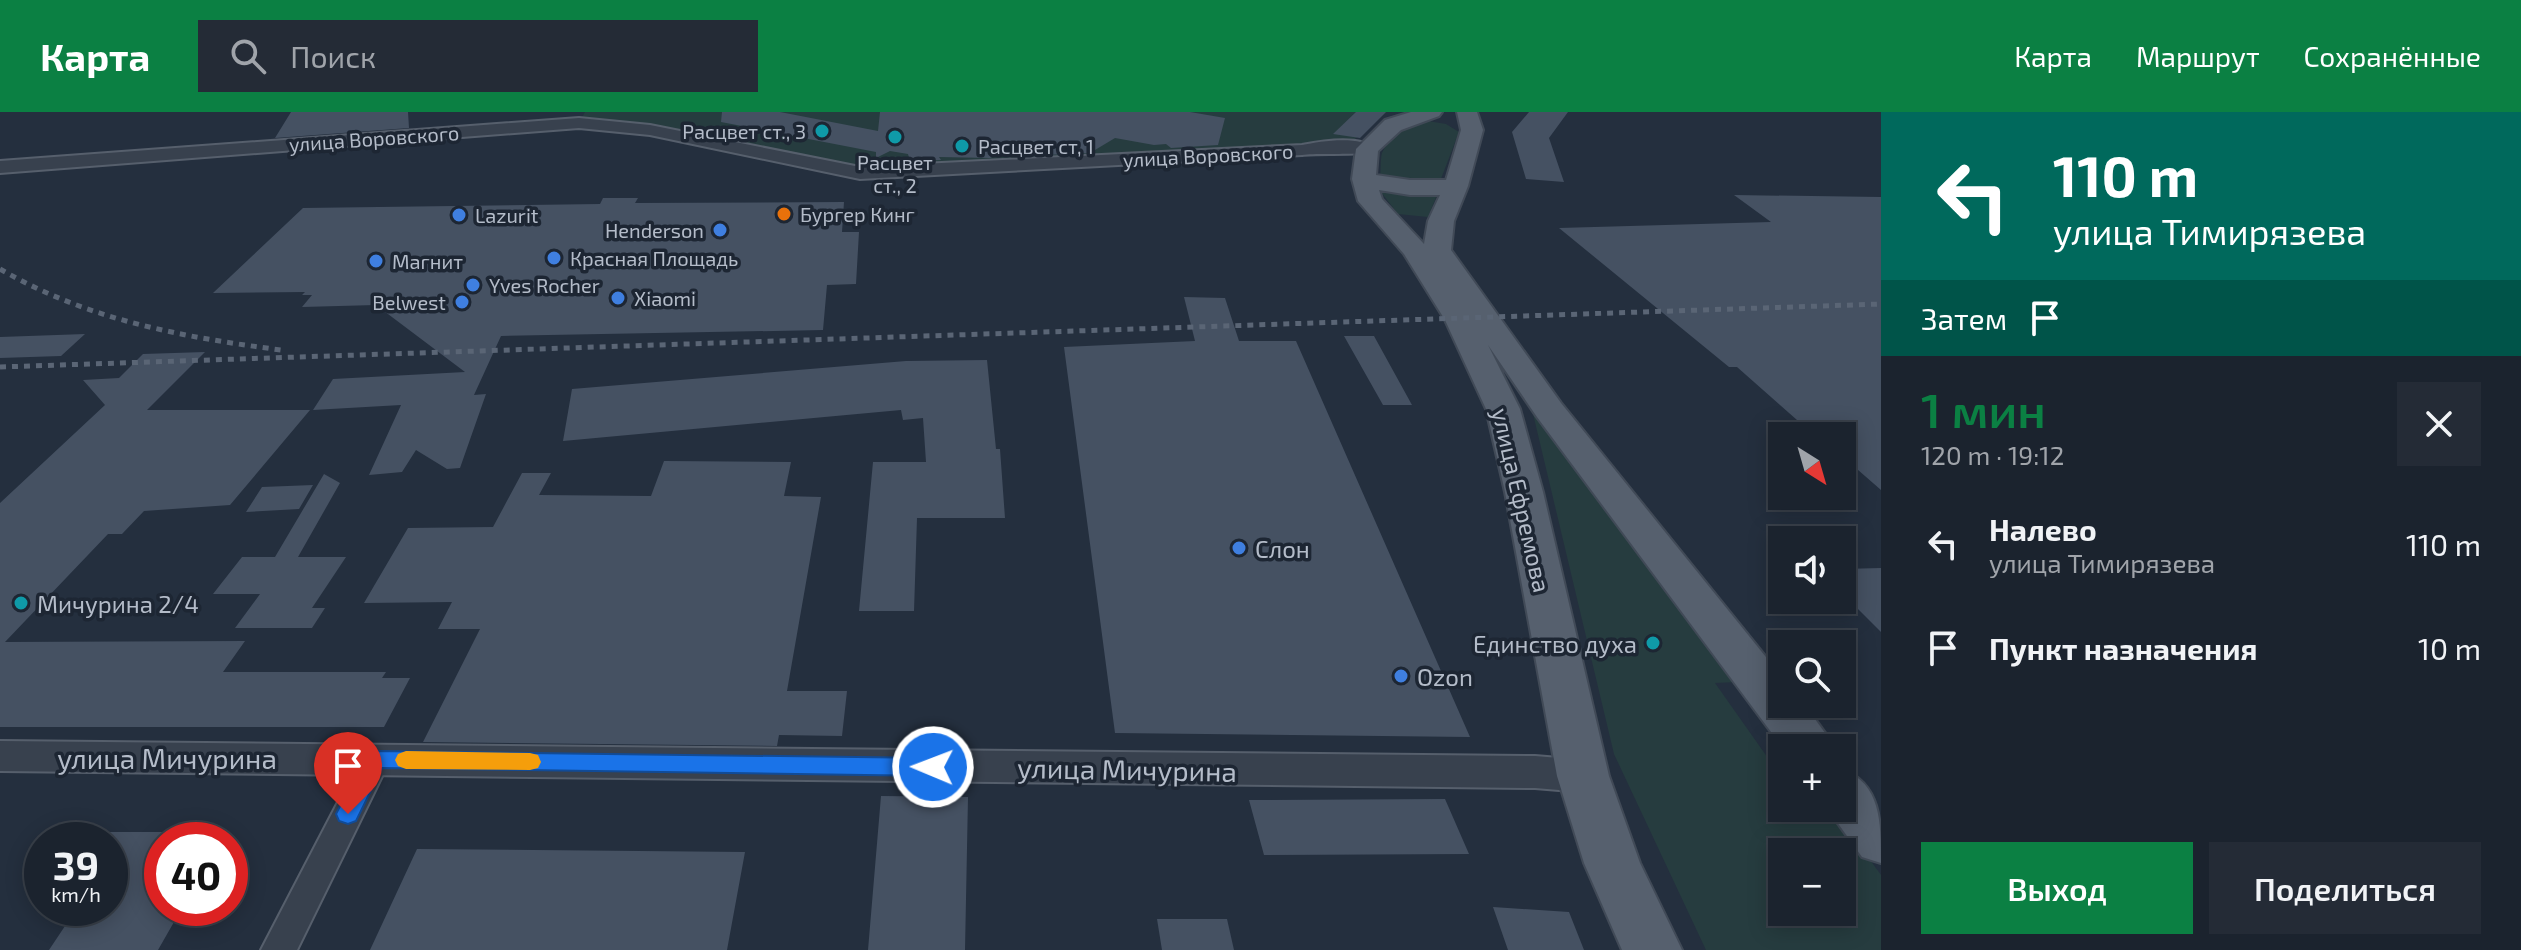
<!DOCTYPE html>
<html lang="ru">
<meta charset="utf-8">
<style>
:root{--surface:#1b232e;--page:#242b36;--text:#f1f3f6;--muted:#a0a4aa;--line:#39404a;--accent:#0b8043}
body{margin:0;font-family:"Exo 2",sans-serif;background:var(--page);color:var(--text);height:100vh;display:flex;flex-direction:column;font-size:30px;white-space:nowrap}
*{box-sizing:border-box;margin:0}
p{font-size:26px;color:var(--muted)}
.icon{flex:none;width:44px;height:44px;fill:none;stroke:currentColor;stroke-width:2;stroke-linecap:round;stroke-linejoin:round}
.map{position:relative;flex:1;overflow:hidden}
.sheet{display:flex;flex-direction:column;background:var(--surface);width:640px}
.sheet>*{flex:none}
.hud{background:#00695c;color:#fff;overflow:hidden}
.needle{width:52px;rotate:143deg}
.buttons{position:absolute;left:1768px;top:310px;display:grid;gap:16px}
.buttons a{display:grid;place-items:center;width:88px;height:88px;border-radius:0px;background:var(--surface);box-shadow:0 4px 20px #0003,0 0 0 2px var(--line);font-size:40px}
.speed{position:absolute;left:24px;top:710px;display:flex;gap:16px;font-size:40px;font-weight:700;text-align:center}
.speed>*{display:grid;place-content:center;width:104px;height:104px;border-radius:50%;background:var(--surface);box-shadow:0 4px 20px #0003,0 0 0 2px var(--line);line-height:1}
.speed small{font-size:20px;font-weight:400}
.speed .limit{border:12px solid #d22;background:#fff;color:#111}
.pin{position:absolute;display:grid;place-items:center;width:68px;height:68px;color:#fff;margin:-82px -34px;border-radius:50% 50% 50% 0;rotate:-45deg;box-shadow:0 0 8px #0007}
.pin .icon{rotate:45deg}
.me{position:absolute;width:88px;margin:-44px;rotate:271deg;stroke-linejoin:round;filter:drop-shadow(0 0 6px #0008)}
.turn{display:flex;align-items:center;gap:28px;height:168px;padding:0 40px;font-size:36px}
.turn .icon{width:104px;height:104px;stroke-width:2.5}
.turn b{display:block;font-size:56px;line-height:68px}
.then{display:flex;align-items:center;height:76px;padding:0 40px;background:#0003;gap:16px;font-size:30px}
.round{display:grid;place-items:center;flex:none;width:84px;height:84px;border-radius:0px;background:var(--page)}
.headline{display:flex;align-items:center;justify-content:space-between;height:136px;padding:0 40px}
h1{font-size:48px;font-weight:600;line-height:60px;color:var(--accent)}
.primary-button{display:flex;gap:16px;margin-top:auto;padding:16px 40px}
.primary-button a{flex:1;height:92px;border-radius:0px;background:var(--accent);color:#fff;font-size:32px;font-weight:600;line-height:92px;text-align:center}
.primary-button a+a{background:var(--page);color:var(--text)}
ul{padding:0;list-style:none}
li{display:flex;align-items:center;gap:24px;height:104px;padding:0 40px}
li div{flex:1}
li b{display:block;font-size:30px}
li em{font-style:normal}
header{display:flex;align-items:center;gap:48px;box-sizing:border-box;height:112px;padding:0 40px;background:var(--accent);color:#fff}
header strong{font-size:38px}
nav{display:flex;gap:44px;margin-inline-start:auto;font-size:28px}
.search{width:560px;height:72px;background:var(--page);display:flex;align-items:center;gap:20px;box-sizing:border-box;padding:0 28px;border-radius:0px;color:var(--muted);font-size:30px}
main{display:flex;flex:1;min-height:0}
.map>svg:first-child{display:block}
</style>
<header>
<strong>Карта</strong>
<div class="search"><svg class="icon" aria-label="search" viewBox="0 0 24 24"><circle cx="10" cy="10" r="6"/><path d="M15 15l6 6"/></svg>Поиск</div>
<nav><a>Карта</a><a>Маршрут</a><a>Сохранённые</a></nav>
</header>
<main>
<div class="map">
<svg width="1881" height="838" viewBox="0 0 1881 838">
<rect width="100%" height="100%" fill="#242f3e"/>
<!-- green -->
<path fill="#263c3f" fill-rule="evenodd" d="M585,0H1387L1349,32L860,61L689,24L579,11Z
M1428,9L1446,12L1459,20L1439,72L1380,67C1381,59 1380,48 1382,41C1390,23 1410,11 1428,9Z
M1387,77L1437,83L1428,105L1398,102L1380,79Z
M1529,285L1739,570L1715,571L1782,666V696H1832L1881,763V838H1706L1614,642ZM1782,740H1842V800H1782Z"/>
<!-- building -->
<path fill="#455162" d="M291,0H408L409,16L275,26Z
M722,0H780L878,19L880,0H1190L1225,6L1218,33L1171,36L1166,32L1154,33L1115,26L1090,41L1022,44L1017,34L990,46L939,45L941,48L910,49L908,42L890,39L876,46V40L721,10Z
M1356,0H1386L1360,26L1333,22Z
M1529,0H1568L1549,26L1564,70L1526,67L1512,20Z
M1734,83L1881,85V378L1842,344V324L1814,323L1737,255H1729L1559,116L1771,110Z
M603,86H638L635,91L844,90L842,120H859L856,172L827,173L823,218L501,224L474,283L486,282L460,356L447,357L416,338L402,360L369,363L401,293L313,298L333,267L465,260L376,193L302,195L312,183H302L305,180L213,181L303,96L600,92Z
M1184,185L1225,186L1239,229H1296L1470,625L1115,621L1064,235L1195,229Z
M85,222L61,244L0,246V225Z
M1344,224H1374L1412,293H1383Z
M205,240L147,298H310L230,393L144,399L122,422H108L5,530L245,529L223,560H386L382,566H410L384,615H0V391L105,293L83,268L119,266L143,242Z
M987,248L996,337H1000L1005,406H917L914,499H859L873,350H926L923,306L903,308L901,298L563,329L572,277L906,249Z
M664,349L791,350L784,384L821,385L787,579H847L842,624L779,623L777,634L423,630L480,517H438L452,490L364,491L408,416L493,415L522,361H551L539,383L651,384Z
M324,362L340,371L298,445H346L312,496H325L312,516H235L260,482H213L242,445H275Z
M313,373L299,397L246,400L262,375Z
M1881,456V520L1842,481V457Z
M881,684L968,685L965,838H868Z
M1445,687L1469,742L1264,743L1249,688Z
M110,720H162V796H182L158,838H49L77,796H110Z
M417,737L745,740L727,838H370Z
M1493,795L1569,800L1584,838H1508Z
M1157,807H1227L1234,838H1162Z"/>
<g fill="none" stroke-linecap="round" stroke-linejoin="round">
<defs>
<path id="minor" d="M375,636L386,640L390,648L297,838H261L364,640Z"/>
<path id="tertiary" d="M579,6L650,13L860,55L1302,33C1322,29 1360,23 1376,37C1368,45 1319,40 1302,43L860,67L650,23L579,16L0,61V49Z
M0,629L1535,644L1583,648L1597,653L1603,664L1597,675L1583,680L1535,676L0,659Z"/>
<path id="primary" d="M1411,0H1442L1439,4L1401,18L1378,39L1376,63L1410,68H1446L1461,18L1457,0H1477L1483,18L1468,74L1454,109L1451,138L1561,291L1782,565V592H1804L1836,636H1783L1537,305L1488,233L1520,297L1543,380L1609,664L1640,751L1682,838H1622L1584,751L1557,664L1505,380L1486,297L1445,208L1404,142L1358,89L1352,67L1356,37L1385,8ZM1379,78L1410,83H1440L1428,109L1424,132L1382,87Z
M1842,657C1881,672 1881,709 1881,751L1862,745L1827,696H1842Z"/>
</defs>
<!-- minor casing -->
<use href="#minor" stroke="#565f6c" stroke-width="4"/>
<!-- tertiary casing -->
<use href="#tertiary" stroke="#565f6c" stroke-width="4"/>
<!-- primary casing -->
<use href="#primary" stroke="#414a57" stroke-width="4"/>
<!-- minor -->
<use href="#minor" fill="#38414e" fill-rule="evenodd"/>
<!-- tertiary -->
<use href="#tertiary" fill="#38414e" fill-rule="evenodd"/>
<!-- primary -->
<use href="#primary" fill="#56606e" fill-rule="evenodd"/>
<!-- rail -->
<path stroke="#5a6575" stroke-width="5" stroke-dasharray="6 6" stroke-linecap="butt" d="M0,157C88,208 182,225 281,238
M0,255L1881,192"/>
</g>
<!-- route -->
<path fill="#1a73e8" stroke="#114b97" stroke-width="2" d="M375,639L933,646L941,649L944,655L941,661L933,664L382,656L356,709L348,712L339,709L336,702L367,641Z"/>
<!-- slow -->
<path fill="#f59e0b" d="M406,639L530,641L538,643L541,650L538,656L530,658L406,657L398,654L395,648L398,642Z"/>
<!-- markers -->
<g fill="#0f9aa8" stroke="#1d2633" stroke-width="3">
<circle cx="822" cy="19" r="8"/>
<circle cx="895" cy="25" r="8"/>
<circle cx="962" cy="34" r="8"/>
<circle cx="21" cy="491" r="8"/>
<circle cx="1653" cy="531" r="8"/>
</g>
<circle fill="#e8710a" stroke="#1d2633" stroke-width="3" cx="784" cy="102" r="8"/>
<g fill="#3f7fe0" stroke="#1d2633" stroke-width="3">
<circle cx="459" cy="103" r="8"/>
<circle cx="720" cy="118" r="8"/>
<circle cx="554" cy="146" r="8"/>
<circle cx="376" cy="149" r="8"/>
<circle cx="473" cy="173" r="8"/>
<circle cx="618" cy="186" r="8"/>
<circle cx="462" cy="190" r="8"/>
<circle cx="1239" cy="436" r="8"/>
<circle cx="1401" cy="564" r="8"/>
</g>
<g text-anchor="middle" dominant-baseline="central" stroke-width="7" stroke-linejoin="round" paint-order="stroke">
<!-- far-poi labels -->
<g font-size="20" fill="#b4bcc9" stroke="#1d2633" text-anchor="start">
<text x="806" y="19" text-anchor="end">Расцвет ст., 3</text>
<text x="978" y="34">Расцвет ст, 1</text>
<text x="895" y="50" text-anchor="middle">Расцвет<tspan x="895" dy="23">ст., 2</tspan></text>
<text x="800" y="102">Бургер Кинг</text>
<text x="475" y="103">Lazurit</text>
<text x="704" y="118" text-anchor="end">Henderson</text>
<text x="570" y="146">Красная Площадь</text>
<text x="392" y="149">Магнит</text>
<text x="489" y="173">Yves Rocher</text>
<text x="634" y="186">Xiaomi</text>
<text x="446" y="190" text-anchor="end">Belwest</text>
</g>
<!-- far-street labels -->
<g font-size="20" fill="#b4bcc9" stroke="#1d2633">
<text transform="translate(374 26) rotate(-4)">улица Воровского</text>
<text transform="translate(1208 43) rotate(-3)">улица Воровского</text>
</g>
<!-- street labels -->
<g font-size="24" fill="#b4bcc9" stroke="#1d2633">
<text transform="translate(1522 388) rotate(77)">улица Ефремова</text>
</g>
<!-- poi labels -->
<g font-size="24" fill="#b4bcc9" stroke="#1d2633" text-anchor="start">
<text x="1255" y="436">Слон</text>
<text x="37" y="491">Мичурина 2/4</text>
<text x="1637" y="531" text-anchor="end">Единство духа</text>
<text x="1417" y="564">Ozon</text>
</g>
<!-- near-street labels -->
<g font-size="28" fill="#b4bcc9" stroke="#1d2633">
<text x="167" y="646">улица Мичурина</text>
<text transform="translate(1127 657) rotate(1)">улица Мичурина</text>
</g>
</g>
</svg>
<div class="buttons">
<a><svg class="needle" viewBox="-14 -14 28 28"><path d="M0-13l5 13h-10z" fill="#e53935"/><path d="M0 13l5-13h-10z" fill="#a0a4aa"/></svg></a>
<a><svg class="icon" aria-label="sound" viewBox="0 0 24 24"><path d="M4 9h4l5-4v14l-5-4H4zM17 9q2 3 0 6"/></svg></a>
<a><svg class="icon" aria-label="search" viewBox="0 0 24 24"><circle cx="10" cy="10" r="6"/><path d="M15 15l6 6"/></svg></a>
<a>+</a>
<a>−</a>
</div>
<div class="speed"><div>39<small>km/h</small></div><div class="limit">40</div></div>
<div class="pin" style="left:348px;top:702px;background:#d93025"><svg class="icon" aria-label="arrive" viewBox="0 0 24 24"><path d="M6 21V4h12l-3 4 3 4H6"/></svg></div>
<svg class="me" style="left:933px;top:655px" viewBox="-20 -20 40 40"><circle r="17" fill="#1a73e8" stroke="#fff" stroke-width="3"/><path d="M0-11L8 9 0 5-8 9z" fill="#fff"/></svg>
</div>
<section class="sheet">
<div class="hud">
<div class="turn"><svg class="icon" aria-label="left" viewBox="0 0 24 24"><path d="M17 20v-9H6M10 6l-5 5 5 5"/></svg><div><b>110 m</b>улица Тимирязева</div></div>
<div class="then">Затем<svg class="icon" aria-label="arrive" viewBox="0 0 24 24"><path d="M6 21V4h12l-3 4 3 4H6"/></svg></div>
</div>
<div class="headline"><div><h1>1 мин</h1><p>120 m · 19:12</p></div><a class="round"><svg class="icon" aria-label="close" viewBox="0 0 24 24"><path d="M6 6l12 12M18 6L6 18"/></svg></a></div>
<ul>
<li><svg class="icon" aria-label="left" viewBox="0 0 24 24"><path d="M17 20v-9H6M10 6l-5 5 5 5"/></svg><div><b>Налево</b><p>улица Тимирязева</p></div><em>110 m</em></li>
<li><svg class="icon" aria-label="arrive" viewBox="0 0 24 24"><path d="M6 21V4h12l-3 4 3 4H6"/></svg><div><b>Пункт назначения</b></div><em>10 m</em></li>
</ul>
<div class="primary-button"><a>Выход</a><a>Поделиться</a></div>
</section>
</main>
